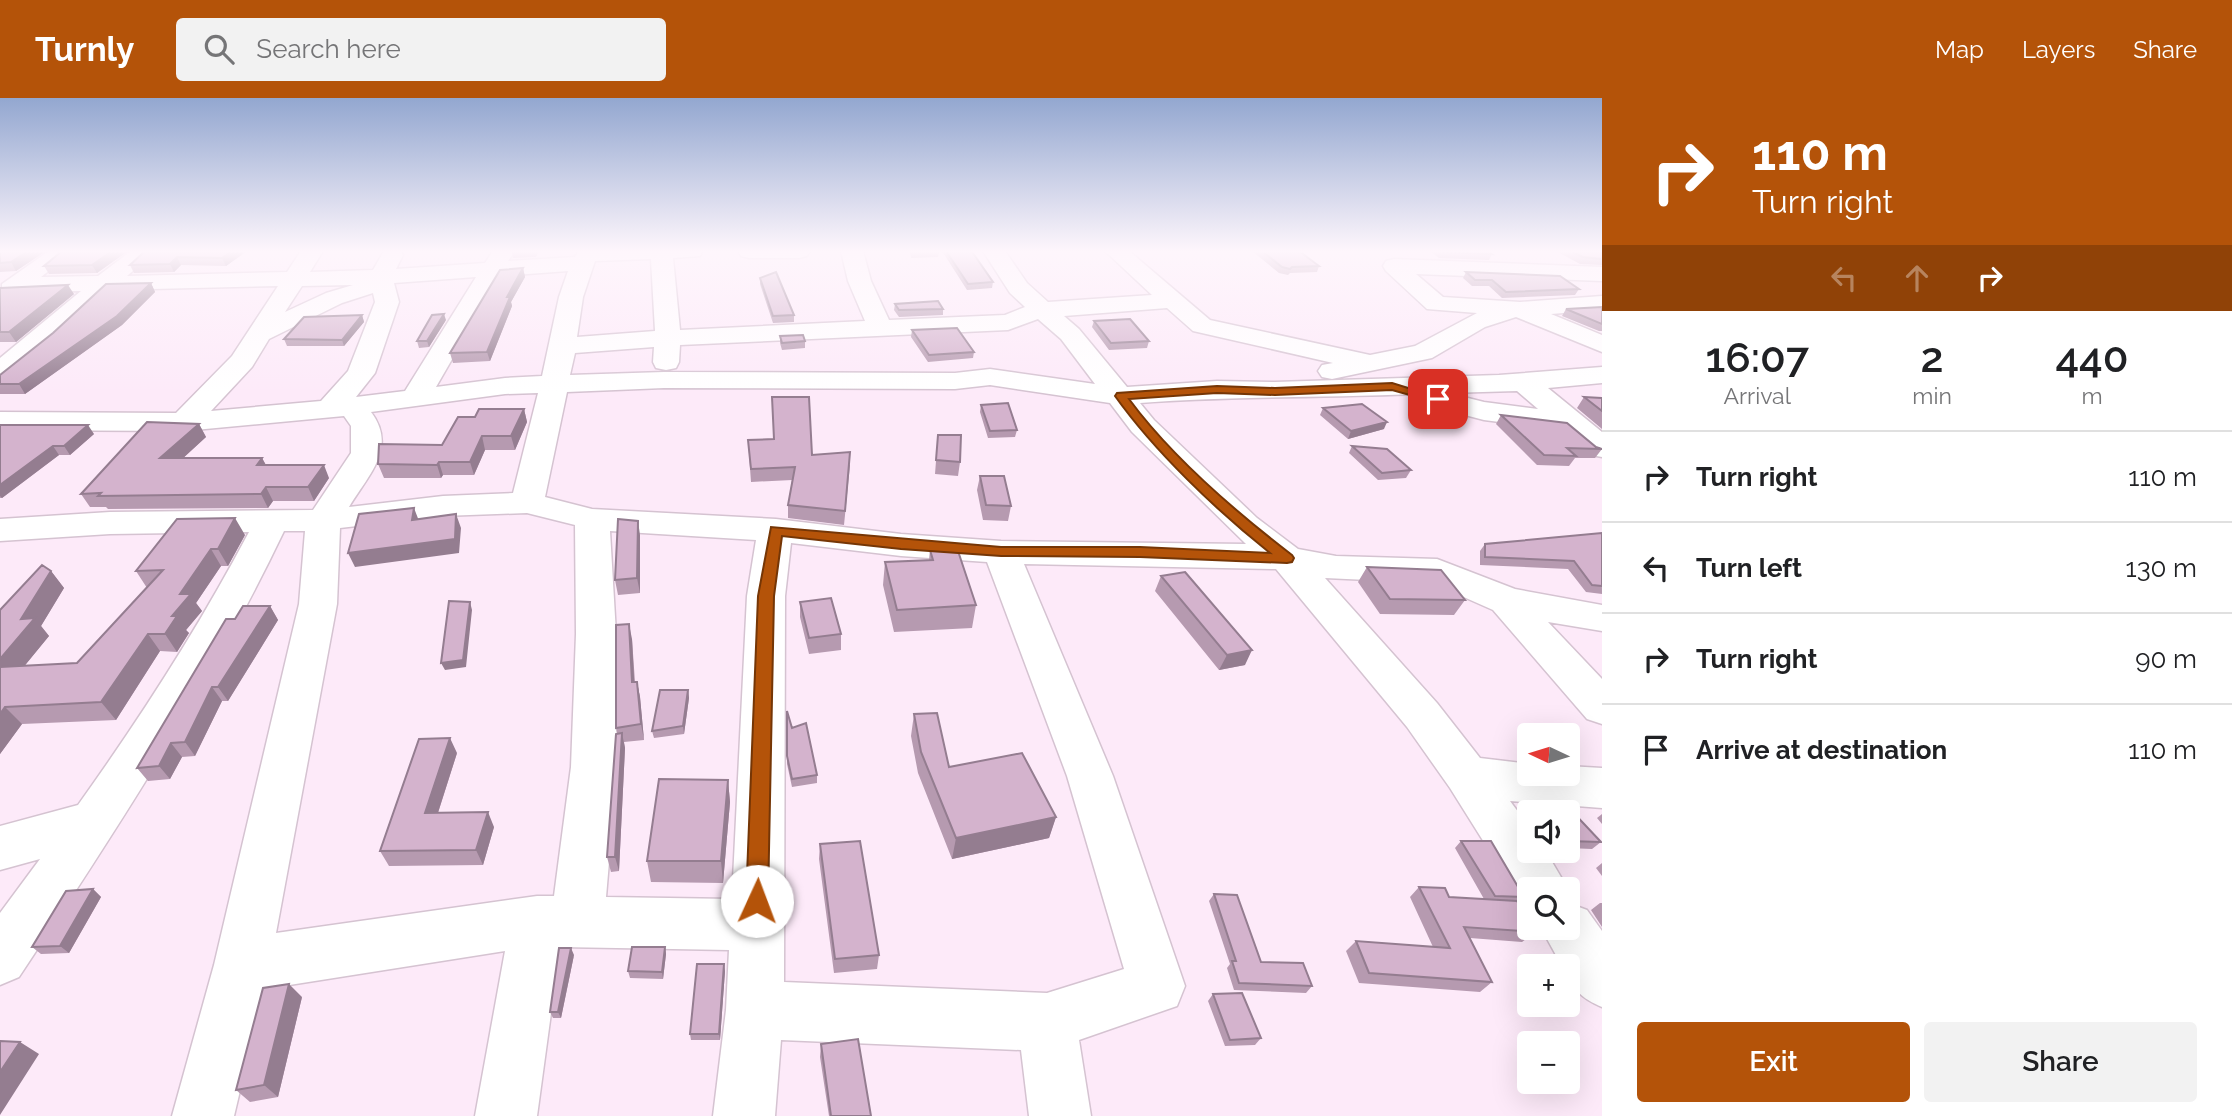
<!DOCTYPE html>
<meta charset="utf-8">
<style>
:root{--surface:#fff;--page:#f2f2f2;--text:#202124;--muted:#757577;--line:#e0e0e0;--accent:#b45309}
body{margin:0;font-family:Raleway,sans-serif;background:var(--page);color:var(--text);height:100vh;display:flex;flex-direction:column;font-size:26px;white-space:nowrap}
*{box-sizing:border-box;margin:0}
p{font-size:23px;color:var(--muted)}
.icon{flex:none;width:38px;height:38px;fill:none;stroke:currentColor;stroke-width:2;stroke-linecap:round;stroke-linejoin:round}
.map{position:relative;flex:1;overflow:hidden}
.side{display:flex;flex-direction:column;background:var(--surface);width:630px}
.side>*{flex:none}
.guide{background:#b45309;color:#fff;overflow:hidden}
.needle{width:46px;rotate:274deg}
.controls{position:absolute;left:1517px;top:625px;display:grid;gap:14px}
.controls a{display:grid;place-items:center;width:63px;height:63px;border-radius:7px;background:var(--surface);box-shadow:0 7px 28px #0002;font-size:35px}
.pin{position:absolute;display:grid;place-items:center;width:60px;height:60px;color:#fff;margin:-30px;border-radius:14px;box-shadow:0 4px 10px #0006}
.me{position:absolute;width:77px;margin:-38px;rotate:2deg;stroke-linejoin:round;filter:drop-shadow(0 0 5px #0008)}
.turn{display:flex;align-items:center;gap:24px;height:147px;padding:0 35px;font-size:32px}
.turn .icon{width:91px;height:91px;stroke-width:2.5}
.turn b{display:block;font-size:49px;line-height:60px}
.lanes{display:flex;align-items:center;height:66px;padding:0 35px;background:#0003;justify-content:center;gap:35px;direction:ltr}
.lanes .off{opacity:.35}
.eta{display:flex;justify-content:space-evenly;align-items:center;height:119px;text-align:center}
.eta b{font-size:42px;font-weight:600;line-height:49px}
.primary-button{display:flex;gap:14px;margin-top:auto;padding:14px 35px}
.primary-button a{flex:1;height:80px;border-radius:7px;background:var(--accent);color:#fff;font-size:28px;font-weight:600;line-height:80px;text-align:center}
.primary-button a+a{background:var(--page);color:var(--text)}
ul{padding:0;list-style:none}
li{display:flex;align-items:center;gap:21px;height:91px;padding:0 35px;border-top:2px solid var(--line)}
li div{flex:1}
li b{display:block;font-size:26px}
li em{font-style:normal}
header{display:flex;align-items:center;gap:42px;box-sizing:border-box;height:98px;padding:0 35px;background:var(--accent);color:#fff}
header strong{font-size:33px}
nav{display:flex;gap:38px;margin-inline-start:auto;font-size:24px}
.search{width:490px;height:63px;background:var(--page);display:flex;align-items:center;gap:18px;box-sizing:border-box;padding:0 24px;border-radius:7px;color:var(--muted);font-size:26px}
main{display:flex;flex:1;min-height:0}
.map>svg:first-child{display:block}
</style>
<header>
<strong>Turnly</strong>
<div class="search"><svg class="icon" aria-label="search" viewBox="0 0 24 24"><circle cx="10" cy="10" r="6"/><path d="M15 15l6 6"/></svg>Search here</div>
<nav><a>Map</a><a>Layers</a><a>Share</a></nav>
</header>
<main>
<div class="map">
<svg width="1602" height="1018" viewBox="0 0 1602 1018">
<rect width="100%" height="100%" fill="#fdeaf9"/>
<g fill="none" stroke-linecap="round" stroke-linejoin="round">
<defs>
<path id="minor" d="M49,153H74L41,179L98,178L131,153H156L127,178L287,174L301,153H323L310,174L373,172L384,153H400L403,157L396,171L485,165L493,153H511L513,156L508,163L575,159L579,153H703L700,158L673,160L680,232L865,223L848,183L841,153H863L871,183L889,222L1005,217L1025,209L1010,195L983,153H1005L1027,185L1048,204L1152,197L1105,153H1129L1210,222L1370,257L1415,248L1477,215L1427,211L1386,173L1383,168L1386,163L1394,161L1602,169V183L1416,176L1443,199L1520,204L1602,198V212L1551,216L1602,237V254L1516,219L1485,229L1432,260L1332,281L1322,279L1318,273L1322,267L1333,265L1193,233L1167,210L1064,218L1079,231L1127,289L1217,283L1275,284L1499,277L1602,269V285L1548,290L1602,334V359L1591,357L1562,332L1484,322L1419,305L1415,299L1417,296C1324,300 1232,298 1140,305L1154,322L1257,420L1298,451L1336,458L1437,461L1515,491L1602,507V533L1548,524L1602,581V626L1587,621L1493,512L1432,485L1325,480L1437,605L1480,660L1530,666V676H1568V668L1602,670V710L1510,703L1530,730V752H1545L1568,791H1530V810L1524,808L1450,690L1407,629L1276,471L1024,466L1113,678L1185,888L1177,908L1079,942L1091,1018H1029L1021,952L781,942L775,1018H713L726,912L729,852L560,849L537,1018H475L505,853L264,891L234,1018H172L214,867L299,506L305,433H284C209,590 115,734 19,879L0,887V815L40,761L0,772V728L78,707C141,619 199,529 249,434L110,436L0,443V421L110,414L313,412L351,355V328L344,318L184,333L0,332V314L176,315L232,258L278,188L110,192C84,215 31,273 0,281V260L81,193L21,194L10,198L2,196V186ZM651,161L655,233L577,239L583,199L595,163ZM568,173L559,199L542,278L505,280L436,289L500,178ZM476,179L405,293L356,299L375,275L399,204L394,185ZM353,187L326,195L285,214L302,188ZM373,195L375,204L348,273L321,303L211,313L252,269L269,241L342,205ZM1038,221L1061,241L1095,286L990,271L955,275L664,274L570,277L575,255L654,249L653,264L656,270L666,272L676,270L679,264L680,247L1008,232ZM990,287L1110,305L1132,334L1246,446L1001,443L901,436L776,421L592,411L545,399L567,294L664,290L955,291ZM1517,293L1538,311L1484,304L1448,295ZM538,295L513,395L443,398L349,409C368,377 398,350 371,314L505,296ZM527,415L575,427L576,536L571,669L554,798H537L276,835L337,506L340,430L443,418ZM610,433L756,442L747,498L732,801L606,799L617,669L616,536ZM791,445L901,458L987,464L1067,678L1124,871L1047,895L784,884L785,498Z
M738,153H810L807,158L799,160H749L741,158Z
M1568,805L1587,812L1602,833V909C1583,901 1568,890 1568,868H1562L1541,830H1568Z"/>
</defs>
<!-- minor casing -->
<use href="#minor" stroke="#d5c3d1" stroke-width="3"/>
<!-- minor -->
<use href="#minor" fill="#fff" fill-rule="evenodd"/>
</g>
<!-- wall -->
<path fill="#b69ab0" d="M0,153H46L16,173L0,174Z
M62,153H128L97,175L49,176L44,168Z
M145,153H247L226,168L181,167L174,174L134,175L130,167Z
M513,153H539L536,159L513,160L512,154Z
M910,153H939L938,159L911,160Z
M942,153H971L993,184L992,190L967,192Z
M1252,153H1299L1319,168L1317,174L1290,175L1288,177L1279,175Z
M1430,153H1488L1492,156L1489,162L1439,160Z
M1556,153H1602V167L1580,166Z
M523,170L525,179L511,204L512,208L490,263L453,265L450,255Z
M1466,174L1579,191L1575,197L1502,200L1489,188H1472L1463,180Z
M760,180L794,217V224L773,225L760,186Z
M151,185L155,194L122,227L25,296H0V277Z
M0,190L74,196L16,244H0Z
M895,206L943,211V217L899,219L894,212Z
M1602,209V233H1599L1562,218L1566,211Z
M362,217L364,224L344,248H287L284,241Z
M446,222L429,249L419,250L417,243Z
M1094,223L1149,243L1147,250L1109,252L1092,229Z
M912,232L974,254L973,260L928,264L911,239Z
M780,238L805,243V250L782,252L780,245Z
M1584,299L1602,300V331L1577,310Z
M981,307L1017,332L1015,339L988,340L980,314Z
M1323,310L1384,331L1348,341L1320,317Z
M524,311L527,324L515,352H485L474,377H443L441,380H384L378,366L442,347L475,319Z
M1501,317L1602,351L1595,360H1575L1569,368L1537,367L1496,326Z
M199,326L206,339L183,360H262L266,367L329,380L314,403H273L268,410L108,411L106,409H90L81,396Z
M0,327L94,336L70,357H59L2,400H0Z
M938,337L960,364L958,378L935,376Z
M748,342L812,357L850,367L844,427L788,420V407L792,382L751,384Z
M1352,348L1411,372L1406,380L1378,382L1349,355Z
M980,378L1011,408L1008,423L983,422L977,392Z
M1602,435V496L1586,494L1568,471L1480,467V453L1485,446Z
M245,437L228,468H221L196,505L202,513L186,532L189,535L177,554L160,553L116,622L22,626L0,656V512L51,473L64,490L41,528L49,538L24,568L77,565L147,490L136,473Z
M640,437V495L618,497L615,482Z
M930,452L976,507L972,530L894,534L883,487L885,464L929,462Z
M1367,469L1465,502L1454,517L1380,516L1358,484Z
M1161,478L1245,567L1219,572L1155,493Z
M800,504L841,536V552L809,556L800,519Z
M270,508L278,522L228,603H222L195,658L182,659L170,681L148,683L137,670L235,521Z
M632,541L635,584H637L640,599L644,642L624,644L625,650L619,773L611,774L607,759L617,636L616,630Z
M688,592L689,600L684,636L654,640L652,633Z
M787,613L792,630L817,677V685L792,689L787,666Z
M914,616L949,669L1056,719L1049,740L952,761L918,675L911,638Z
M457,655L438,715L494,729L483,767L389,768L380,753Z
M728,682L730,704L723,785L651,784L647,763Z
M1531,710L1570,711L1601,744L1592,751L1568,750V714H1530V725L1524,718Z
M1602,716V726L1597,720Z
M1461,743L1524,799L1518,805L1535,834L1522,844L1470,840L1492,884L1480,894L1359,885L1346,853L1356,843L1433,849L1410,799L1419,789L1449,799L1484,801L1455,750Z
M820,746L879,857L877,871L834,875L819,761Z
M1602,765V778L1596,770Z
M93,791L101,799L69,855L41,856L32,849Z
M1214,796L1261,864L1312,888L1306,895L1234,892L1227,870L1230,866L1209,803Z
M1600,805H1602V829L1591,812Z
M665,849L666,856L663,881L630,880L628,873Z
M574,857L561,920H553L550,914Z
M725,873L720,942H691L690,936Z
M1213,896L1261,940L1255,947L1225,948L1208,903Z
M302,899L278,999L250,1004L236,992Z
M821,946L871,1018H829L820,959Z"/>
<!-- shaded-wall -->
<path fill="#947d90" d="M28,153H46L16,173L11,164Z
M112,153H128L97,175L92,167Z
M232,153H247L226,168L222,160Z
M177,159L181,167L174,174L170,166Z
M523,170L525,179L511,204L512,208L490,263L487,254L507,199Z
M151,185L155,194L122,227L25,296L19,286Z
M68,187L74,196L16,244L9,234Z
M444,216L446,222L429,249L427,243Z
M362,217L364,224L344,248L342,242Z
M524,311L527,324L515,352L511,338Z
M1387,324L1384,331L1348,341L1351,333Z
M199,326L206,339L168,374L160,360Z
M88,327L94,336L70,357L64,348Z
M482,338L485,352L474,377L470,364Z
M53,348L59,357L2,400L0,398V387Z
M262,360L269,373L257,367Z
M439,364L443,377L441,380L437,367Z
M324,367L329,380L314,403L308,389Z
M266,389L273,403L268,410L261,396Z
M414,410L419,423L412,422Z
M456,416L461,430L459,455L355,469L348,455Z
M235,420L245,437L228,468L218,451Z
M638,423L640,437V495L637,480Z
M211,451L221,468L196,505L202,513L186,532L189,535L177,554L165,536L180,496Z
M51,473L64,490L41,528L49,538L9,587L0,577V561L21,521Z
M470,504L472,512L466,569L445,572L441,565Z
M270,508L278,522L228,603L218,589Z
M629,526L632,541L635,599L632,584Z
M148,536L160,553L116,622L101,604Z
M1252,552L1245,567L1219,572L1227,557Z
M637,584L640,599L644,642L641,626Z
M212,589L222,603L195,658L185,644Z
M688,592L689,600L684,636L683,628Z
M5,609L22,626L0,656V616Z
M622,635L625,650L619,773L615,759Z
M450,640L457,655L433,730L425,715Z
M171,645L182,659L170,681L159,668Z
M728,682L730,704L723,785L721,763Z
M488,714L494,729L483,767L476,752Z
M1056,719L1049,740L952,761L956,740Z
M93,791L101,799L69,855L60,848Z
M665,849L666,856L663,881L662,874Z
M571,850L574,857L561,920L558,914Z
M724,866L725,873L720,942L719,936Z
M289,886L302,899L278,999L264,987Z
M20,944L39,956L0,1017V974Z"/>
<!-- building -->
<path fill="#d4b3cd" stroke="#947d90" stroke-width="2" d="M0,153H28L11,164L0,165Z
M62,153H112L92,167L44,168Z
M145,153H232L222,160L177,159L170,166L130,167Z
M946,153H971L975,158L993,184L968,186Z
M1262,153H1299L1319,168L1292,169L1290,171L1282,169Z
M1440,153H1488L1492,156L1442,154Z
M1570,153H1602V161L1583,159Z
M523,170L507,199H510L487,254L450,255L500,172Z
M776,174L794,217L773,218L760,180Z
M1466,174L1560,178L1579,191L1506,194L1492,182H1475Z
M151,185L117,218L19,286H0V277L53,235L106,186Z
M68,187L9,234H0V190Z
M938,203L943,211L899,212L895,206Z
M1602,209V226L1566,211Z
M444,216L427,243H417L432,217Z
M362,217L342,242L284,241L304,219Z
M1130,221L1149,243L1111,245L1094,223Z
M957,230L974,254L929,257L912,232Z
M803,237L805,243L782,245L780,238Z
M772,299H809L812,357L850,354L845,413L788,407L795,369L751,371L748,342L774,341Z
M1584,299L1602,300V313Z
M1008,305L1017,332L990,333L981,307Z
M1362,306L1387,324L1351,333L1323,310Z
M479,311H524L511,338H482L470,364H439L437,367L378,366L379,346L442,347L458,319H475Z
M1501,317L1567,325L1596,349L1602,351L1567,350L1576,358L1544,357Z
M147,324L199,326L160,360H262L257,367H324L308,389H266L261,396L98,398L101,395L81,396Z
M0,327H88L64,348H53L0,387Z
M938,337H961L960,364L936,362Z
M1352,348L1387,351L1411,372L1382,375Z
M980,378H1004L1011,408L986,407Z
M414,410L412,422L456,416L455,441L348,455L359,416Z
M235,420L218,451H211L180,496H191L172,518H177L165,536H148L101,604L5,609L0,616V569L77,565L163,472L136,473L177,421Z
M618,421L638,423L637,480L615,482Z
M1602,435V488L1592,487L1574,463L1485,459V446Z
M957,450L976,507L897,512L885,464L933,462L930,452Z
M42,467L51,473L21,521L35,520L0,561V512Z
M1367,469L1441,472L1465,502L1390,501Z
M1185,474L1252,552L1227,557L1161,478Z
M831,500L841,536L809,540L800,504Z
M449,503L470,504L463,562L441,565Z
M243,508H270L218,589H212L185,644L171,645L159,668L137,670L226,521H235Z
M629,526L632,584H637L641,626L616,630V527Z
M660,592H688L683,628L652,633Z
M787,613L792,630L806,625L817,677L792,681L787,658Z
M937,615L949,669L1022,655L1056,719L956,740L921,654L914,616Z
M622,635L615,759H607L616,636Z
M450,640L425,715L488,714L476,752L380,753L419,641Z
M659,681L728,682L721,763H647Z
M1531,710L1570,711L1601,744L1568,743V714H1534Z
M860,743L879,857L835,861L820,746Z
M1461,743H1491L1524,799L1495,798Z
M1419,789L1445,790L1449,799L1517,803L1530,824V830H1532L1535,834L1464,829L1492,884L1369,875L1356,843L1450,850Z
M93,791L60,848L32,849L66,793Z
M1214,796L1237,797L1261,864L1303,865L1312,888L1239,885L1232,863H1236Z
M632,849H665L662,874L628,873Z
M559,850H571L558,914H550Z
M697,866H724L719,936H690Z
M289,886L264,987L236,992L263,890Z
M1242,895L1261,940L1230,942L1213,896Z
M858,941L871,1018H831L821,946Z
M0,943L20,944L0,974Z"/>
<!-- sky -->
<linearGradient id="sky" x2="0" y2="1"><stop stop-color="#93a7d0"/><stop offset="0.52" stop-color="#fef6fc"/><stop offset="1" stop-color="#fef6fc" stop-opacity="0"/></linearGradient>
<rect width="1602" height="295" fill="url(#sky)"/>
<!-- route -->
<path fill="#b45309" stroke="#753606" stroke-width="2" d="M1392,285L1444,301L1438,305L1392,292L1275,297L1217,295L1129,301C1171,358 1236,414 1292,457L1294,460L1292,464L1287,465L1140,459L1001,458L901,451L782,438L774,498L768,803L765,810L757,813L750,810L746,803L758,498L771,429L1001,449H1140L1270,455C1216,412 1155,354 1115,298L1117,295L1217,288L1275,290Z"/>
</svg>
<div class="controls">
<a><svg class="needle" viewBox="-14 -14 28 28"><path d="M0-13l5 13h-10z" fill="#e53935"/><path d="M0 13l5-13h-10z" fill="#757577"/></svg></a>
<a><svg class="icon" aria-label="sound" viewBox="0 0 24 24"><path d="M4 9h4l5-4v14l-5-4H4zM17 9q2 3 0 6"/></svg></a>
<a><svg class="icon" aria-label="search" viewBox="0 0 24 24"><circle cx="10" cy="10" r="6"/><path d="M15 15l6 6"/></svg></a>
<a>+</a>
<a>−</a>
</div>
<div class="pin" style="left:1438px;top:301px;background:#d93025"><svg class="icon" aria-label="arrive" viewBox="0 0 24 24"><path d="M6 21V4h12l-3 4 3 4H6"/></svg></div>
<svg class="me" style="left:757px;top:803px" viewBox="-20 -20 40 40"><circle r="19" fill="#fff"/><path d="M0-13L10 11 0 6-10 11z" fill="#b45309"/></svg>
</div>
<section class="side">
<div class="guide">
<div class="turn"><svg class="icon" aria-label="right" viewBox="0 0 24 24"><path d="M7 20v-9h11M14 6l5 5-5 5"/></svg><div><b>110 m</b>Turn right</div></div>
<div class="lanes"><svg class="icon off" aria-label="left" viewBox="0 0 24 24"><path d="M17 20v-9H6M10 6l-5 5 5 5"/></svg><svg class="icon off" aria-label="ahead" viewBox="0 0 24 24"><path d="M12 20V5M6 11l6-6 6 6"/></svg><svg class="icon" aria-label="right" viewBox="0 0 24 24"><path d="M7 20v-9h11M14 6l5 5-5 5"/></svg></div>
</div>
<div class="eta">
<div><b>16:07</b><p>Arrival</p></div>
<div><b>2</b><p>min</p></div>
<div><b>440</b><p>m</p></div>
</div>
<ul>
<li><svg class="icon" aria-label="right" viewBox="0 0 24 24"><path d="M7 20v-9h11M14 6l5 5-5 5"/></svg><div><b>Turn right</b></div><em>110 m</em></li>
<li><svg class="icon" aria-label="left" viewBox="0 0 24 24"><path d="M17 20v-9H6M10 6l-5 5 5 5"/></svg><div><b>Turn left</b></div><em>130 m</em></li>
<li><svg class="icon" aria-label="right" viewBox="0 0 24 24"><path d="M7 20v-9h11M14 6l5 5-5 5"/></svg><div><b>Turn right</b></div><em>90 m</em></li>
<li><svg class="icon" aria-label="arrive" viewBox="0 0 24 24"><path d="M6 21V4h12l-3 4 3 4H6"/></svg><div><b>Arrive at destination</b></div><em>110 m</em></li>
</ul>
<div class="primary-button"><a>Exit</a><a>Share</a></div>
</section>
</main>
